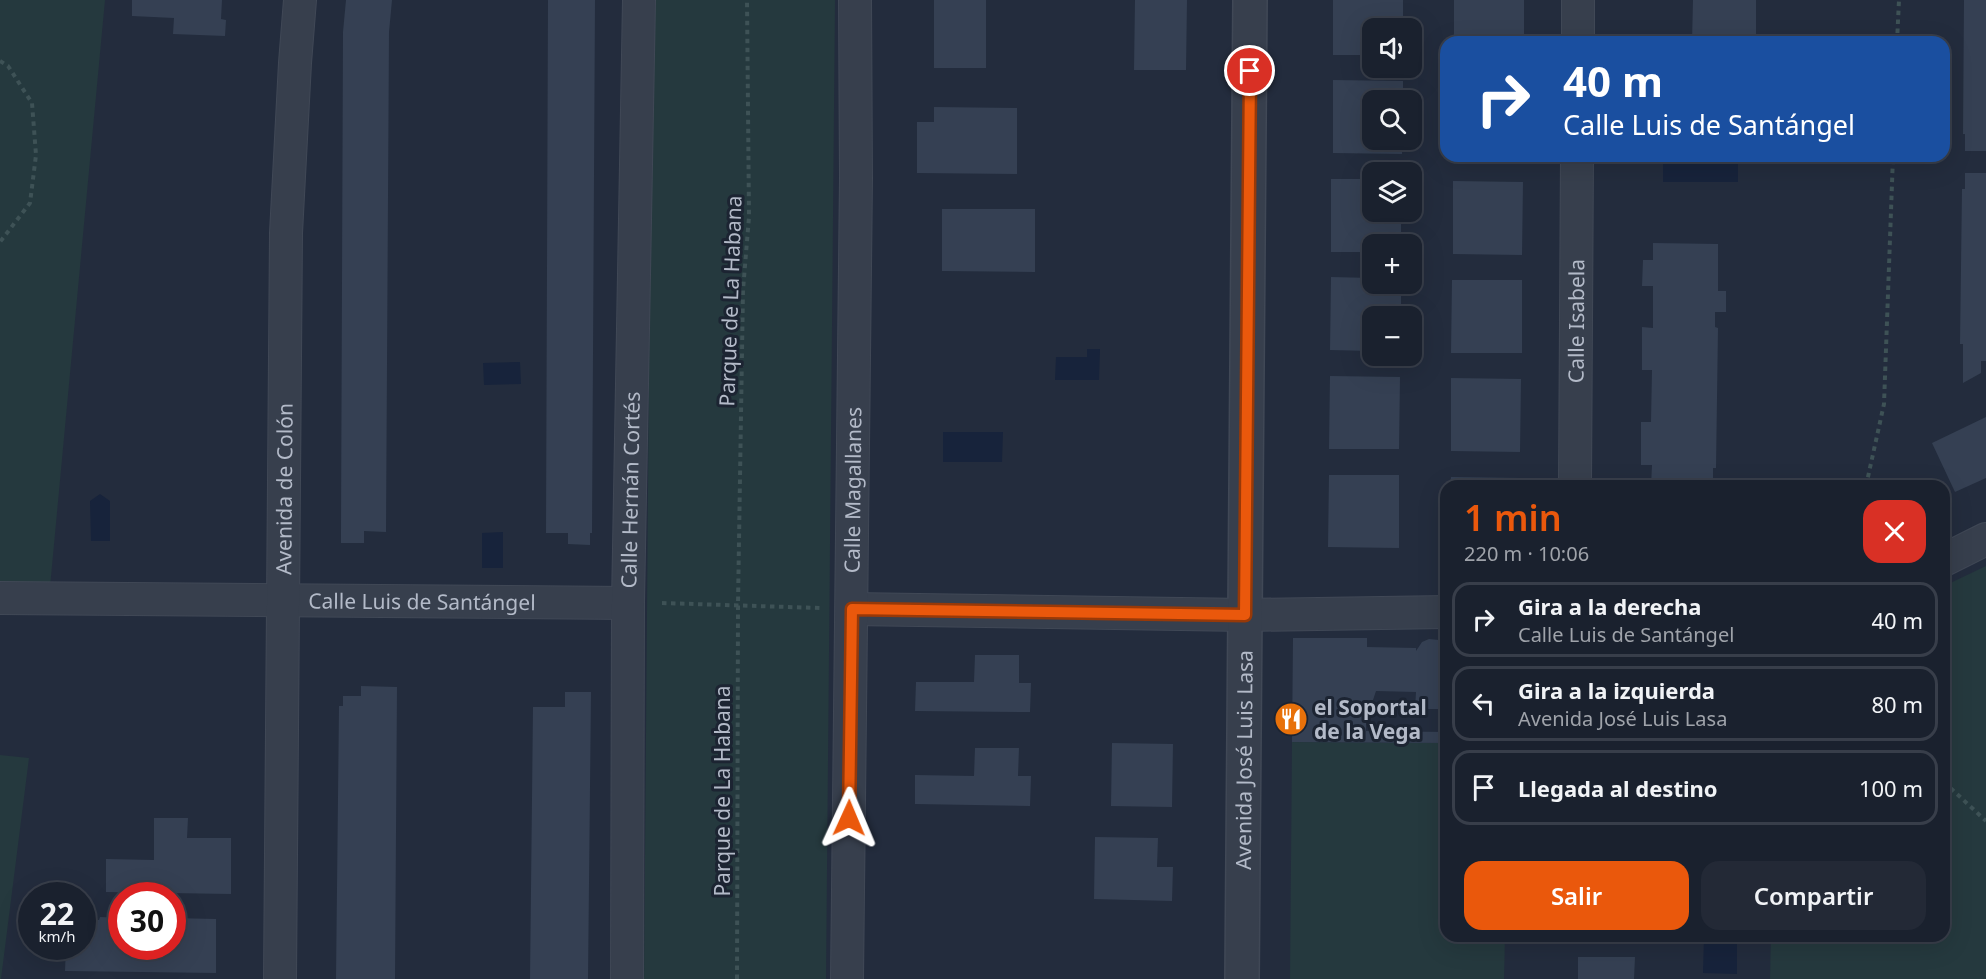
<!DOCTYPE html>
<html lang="es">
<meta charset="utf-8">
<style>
:root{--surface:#1a212e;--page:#232936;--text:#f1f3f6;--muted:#9fa3aa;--line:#383e4a;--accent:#ea580c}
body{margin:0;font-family:"Noto Sans",sans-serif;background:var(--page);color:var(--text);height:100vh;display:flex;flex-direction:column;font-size:22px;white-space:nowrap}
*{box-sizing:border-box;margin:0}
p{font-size:20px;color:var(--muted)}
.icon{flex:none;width:33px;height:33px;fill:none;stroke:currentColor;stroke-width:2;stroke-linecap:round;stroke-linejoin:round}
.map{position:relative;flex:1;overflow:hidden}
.details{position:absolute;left:1440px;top:480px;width:510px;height:462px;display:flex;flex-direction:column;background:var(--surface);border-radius:18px;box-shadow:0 6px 24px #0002,0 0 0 2px var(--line)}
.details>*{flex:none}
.guide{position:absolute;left:1440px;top:36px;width:510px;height:126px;border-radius:18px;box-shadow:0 6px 24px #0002,0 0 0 2px var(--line);background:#1a4fa0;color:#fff;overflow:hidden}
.fabs{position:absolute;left:1362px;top:18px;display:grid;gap:12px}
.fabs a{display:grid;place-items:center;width:60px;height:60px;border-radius:12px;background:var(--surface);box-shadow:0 6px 24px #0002,0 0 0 2px var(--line);font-size:30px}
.speed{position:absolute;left:18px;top:882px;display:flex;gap:12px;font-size:30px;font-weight:700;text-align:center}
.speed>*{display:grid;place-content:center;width:78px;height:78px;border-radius:50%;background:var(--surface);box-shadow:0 6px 24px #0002,0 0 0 2px var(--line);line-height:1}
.speed small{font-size:15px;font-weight:400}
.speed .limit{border:9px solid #d22;background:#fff;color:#111}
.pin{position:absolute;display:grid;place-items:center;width:51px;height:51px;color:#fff;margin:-26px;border:3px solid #fff;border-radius:50%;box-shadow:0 2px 6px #0007}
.me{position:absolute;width:66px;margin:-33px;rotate:1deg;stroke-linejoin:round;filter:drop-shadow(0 0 4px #0008)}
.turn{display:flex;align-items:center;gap:21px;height:126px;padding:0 24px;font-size:27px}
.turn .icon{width:78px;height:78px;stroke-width:2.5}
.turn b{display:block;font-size:42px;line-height:51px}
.round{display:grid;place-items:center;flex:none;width:63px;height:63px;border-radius:18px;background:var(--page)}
.headline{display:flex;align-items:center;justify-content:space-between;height:102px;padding:0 24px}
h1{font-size:36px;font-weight:600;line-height:45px;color:var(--accent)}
.primary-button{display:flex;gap:12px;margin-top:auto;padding:12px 24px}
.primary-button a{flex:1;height:69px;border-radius:18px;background:var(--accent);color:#fff;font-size:24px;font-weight:600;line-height:69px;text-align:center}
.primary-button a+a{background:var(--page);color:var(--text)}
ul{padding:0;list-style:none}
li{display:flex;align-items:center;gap:18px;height:75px;margin:0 12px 9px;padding:0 12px;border:3px solid var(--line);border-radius:18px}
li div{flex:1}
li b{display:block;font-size:22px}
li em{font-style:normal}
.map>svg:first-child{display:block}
</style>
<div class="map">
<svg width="1986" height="979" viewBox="0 0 1986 979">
<rect width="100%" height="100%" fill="#232c3d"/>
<!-- green -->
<path fill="#25393e" d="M0,0H105L49,598L0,594Z
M652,0H835L826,979H644Z
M1986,566V979H1770L1771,936H1944V586Z
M1292,742L1446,743V936H1505L1504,979H1290Z
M0,755L29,758L1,979H0Z"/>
<!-- water -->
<path fill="#17233b" d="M1663,156H1738V182H1663Z
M1087,349H1100L1099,380H1055L1056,357H1087Z
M520,362L521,384L484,385L483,363Z
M943,432H1003L1002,462H943Z
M100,494L110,501V541H91L90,501Z
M503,532V568H482V533Z
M1704,936H1737V974L1703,973Z"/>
<!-- building -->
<path fill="#354053" d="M132,0H222L221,19L226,20L225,36L173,34L174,18L132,16Z
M346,0H392L389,32L386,532L364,531V543H341V531L343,32Z
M548,0H595L592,533H590V545L568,544V533H546Z
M934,0H986V68H934Z
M1135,0H1187L1186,70H1134Z
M1333,0H1403V28H1372V55H1333Z
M1454,0H1524V42H1454Z
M1693,0H1756V42H1692Z
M1964,0H1986V151H1965V134H1963Z
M1333,80L1403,81V100H1372V140H1402V154L1333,153Z
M934,107L1017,108V174L917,173V122H934Z
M1965,173H1986V361H1981V373L1963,383V344H1960L1962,189H1965Z
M1331,179H1372V212H1401V244H1372V252H1331Z
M1453,181L1523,182L1522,255L1453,254Z
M942,209H1035V272L942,271Z
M1653,243L1718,244V291H1726V312H1715V327L1718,328L1716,468H1713V484H1724V486H1651L1652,465H1641V422H1651L1652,370H1642V327L1653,328V286H1642L1643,260H1653Z
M1331,277L1372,278V284H1401V316H1372V351L1330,350Z
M1452,280H1522V353H1451Z
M1330,376L1400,377L1399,449H1329Z
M1451,378L1521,379L1520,452L1451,451Z
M1986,417V478L1955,492L1932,443Z
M1329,475H1399V548L1328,547Z
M1451,477L1521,478V486H1450Z
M1293,638H1367V647L1416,648V651L1422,642L1429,639L1439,640L1443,643L1446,646V709H1415L1416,692L1376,691L1373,700L1366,701V731L1446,732V743L1292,742Z
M975,655H1019V683H1031L1030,712L915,711L916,682H974Z
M361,686L397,687L395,979H336L339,706H343V696H361Z
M565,692H591L588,979H530L533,707H565Z
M1112,743L1173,744L1172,807L1111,806Z
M975,748H1019L1018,776H1031L1030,806L915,804V775L974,776Z
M154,818H188L187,838H231V894L106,892V859L154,860Z
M1095,837L1158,838L1157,867H1173L1172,901L1094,899Z
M100,917L122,918V946H172V918L216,919V973L65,971L66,946H82V920H99Z
M1578,957H1635L1634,979H1578Z"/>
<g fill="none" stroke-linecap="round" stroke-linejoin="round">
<defs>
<g id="minor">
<path d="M1578,42V0"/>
<path id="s1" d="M1575,486L1577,156"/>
<path d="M1944,560L1986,539"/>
<path id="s2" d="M0,598L628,603"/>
<path d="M852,609L1246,615L1446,612"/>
<path id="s3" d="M280,979L286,233L295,63L300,0"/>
<path id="s4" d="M627,979L628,603L639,0"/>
<path id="s5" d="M847,979L856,178L855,0"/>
</g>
<g id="tertiary">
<path id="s6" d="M1242,979L1250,0"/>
</g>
</defs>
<!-- minor casing -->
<use href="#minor" stroke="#404856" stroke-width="34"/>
<!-- tertiary casing -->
<use href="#tertiary" stroke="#404856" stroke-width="36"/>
<!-- path -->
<path stroke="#3e5256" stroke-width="4" stroke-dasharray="4.5 4.5" stroke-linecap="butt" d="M1897,42L1899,0
M0,61L8,66L32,103L36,155L30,203L0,242
M1866,486L1884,404L1893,156
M662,603L820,608
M1944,782L1986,821
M737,979L738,604L743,290L749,217L747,0"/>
<!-- minor -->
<use href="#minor" stroke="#373f4d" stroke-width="32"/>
<!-- tertiary -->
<use href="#tertiary" stroke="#373f4d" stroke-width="33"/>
</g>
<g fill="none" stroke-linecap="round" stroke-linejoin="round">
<defs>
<path id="route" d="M849,818L852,609L1245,615L1250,71"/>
</defs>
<!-- route casing -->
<use href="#route" stroke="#983908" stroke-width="15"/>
<!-- route -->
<use href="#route" stroke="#ea580c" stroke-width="10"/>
</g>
<!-- icons -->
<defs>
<symbol id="restaurant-disc" viewBox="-11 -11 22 22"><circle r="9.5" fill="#e8710a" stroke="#1c2432"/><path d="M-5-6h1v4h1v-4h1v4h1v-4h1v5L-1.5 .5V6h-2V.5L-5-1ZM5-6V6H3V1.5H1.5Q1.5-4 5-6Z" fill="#fff"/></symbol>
</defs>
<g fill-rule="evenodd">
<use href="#restaurant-disc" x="1272" y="700" width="38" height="38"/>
</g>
<g text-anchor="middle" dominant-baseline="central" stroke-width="6" stroke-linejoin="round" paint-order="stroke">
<!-- street labels -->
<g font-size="21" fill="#b3bac8" stroke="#1c2432">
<text transform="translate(730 301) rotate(-88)">Parque de La Habana</text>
<text stroke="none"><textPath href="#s1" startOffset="165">Calle Isabela</textPath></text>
<text stroke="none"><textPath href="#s3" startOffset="490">Avenida de Colón</textPath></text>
<text stroke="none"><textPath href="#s4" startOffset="489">Calle Hernán Cortés</textPath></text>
<text stroke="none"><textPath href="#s5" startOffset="489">Calle Magallanes</textPath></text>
<text stroke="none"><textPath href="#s2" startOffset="422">Calle Luis de Santángel</textPath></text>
<text stroke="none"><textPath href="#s6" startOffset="219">Avenida José Luis Lasa</textPath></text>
<text transform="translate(722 791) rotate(-90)">Parque de La Habana</text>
</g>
<!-- poi labels -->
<g font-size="21" font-weight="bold" fill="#b3bac8" stroke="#1c2432" text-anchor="start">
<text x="1314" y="707">el Soportal<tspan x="1314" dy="24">de la Vega</tspan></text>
</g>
</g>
</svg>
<div class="fabs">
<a><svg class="icon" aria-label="sound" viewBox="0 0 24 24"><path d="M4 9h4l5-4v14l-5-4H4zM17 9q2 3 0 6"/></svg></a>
<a><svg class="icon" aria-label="search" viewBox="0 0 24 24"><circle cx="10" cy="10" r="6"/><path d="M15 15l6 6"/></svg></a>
<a><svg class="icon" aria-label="layers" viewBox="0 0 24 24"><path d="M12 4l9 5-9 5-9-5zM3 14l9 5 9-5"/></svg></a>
<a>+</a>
<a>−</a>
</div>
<div class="speed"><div>22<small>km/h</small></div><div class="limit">30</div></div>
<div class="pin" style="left:1250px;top:71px;background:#d93025"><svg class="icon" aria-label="arrive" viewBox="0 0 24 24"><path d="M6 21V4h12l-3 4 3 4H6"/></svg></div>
<svg class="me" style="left:849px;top:818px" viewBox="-20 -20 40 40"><path d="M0-17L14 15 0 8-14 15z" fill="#ea580c" stroke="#fff" stroke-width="4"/></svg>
<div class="guide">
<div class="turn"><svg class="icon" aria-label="right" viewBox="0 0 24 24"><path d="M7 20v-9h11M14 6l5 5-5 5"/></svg><div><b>40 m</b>Calle Luis de Santángel</div></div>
</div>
<section class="details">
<div class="headline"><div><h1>1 min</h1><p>220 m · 10:06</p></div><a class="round" style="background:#d93025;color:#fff"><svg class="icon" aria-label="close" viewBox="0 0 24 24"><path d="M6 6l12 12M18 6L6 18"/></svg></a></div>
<ul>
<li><svg class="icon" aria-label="right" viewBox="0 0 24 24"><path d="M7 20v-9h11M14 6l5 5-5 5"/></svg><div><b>Gira a la derecha</b><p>Calle Luis de Santángel</p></div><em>40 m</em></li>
<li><svg class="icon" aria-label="left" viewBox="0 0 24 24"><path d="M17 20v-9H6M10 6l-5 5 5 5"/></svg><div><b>Gira a la izquierda</b><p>Avenida José Luis Lasa</p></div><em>80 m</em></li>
<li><svg class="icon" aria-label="arrive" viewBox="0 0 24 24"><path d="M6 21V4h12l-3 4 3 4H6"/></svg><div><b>Llegada al destino</b></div><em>100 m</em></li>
</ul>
<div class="primary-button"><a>Salir</a><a>Compartir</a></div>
</section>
</div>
